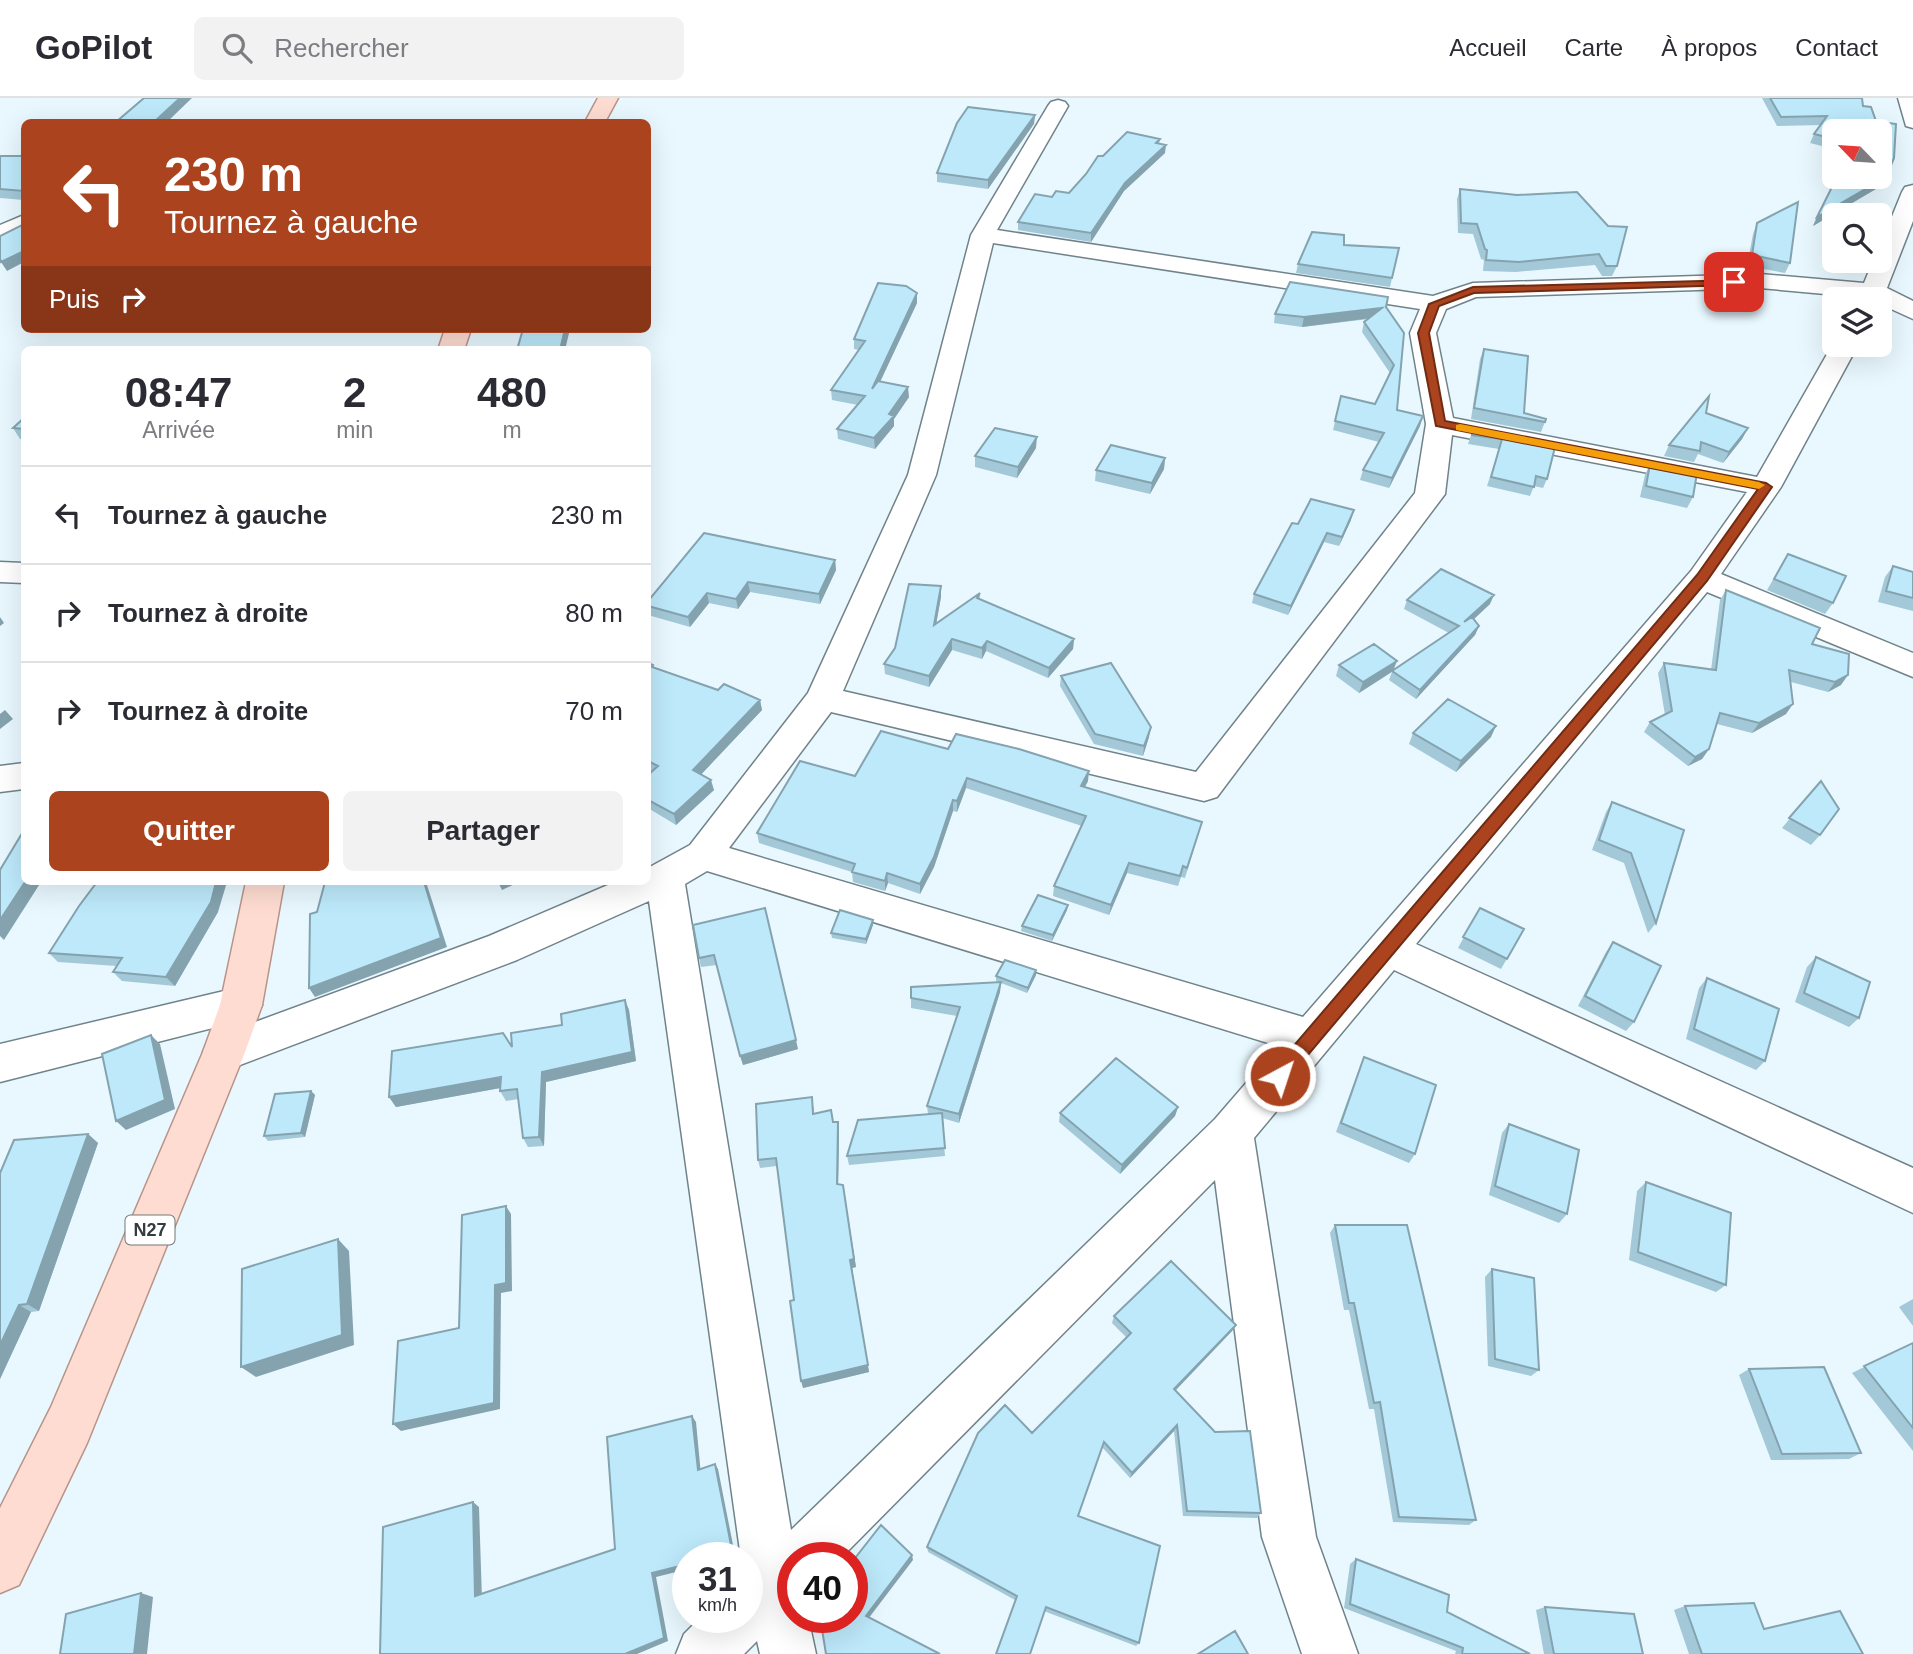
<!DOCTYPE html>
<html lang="fr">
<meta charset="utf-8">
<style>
:root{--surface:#fff;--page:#f2f2f3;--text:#2b2b33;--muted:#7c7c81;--line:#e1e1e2;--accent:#aa431e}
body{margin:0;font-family:Arial,sans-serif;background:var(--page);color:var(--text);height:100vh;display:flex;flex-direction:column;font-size:26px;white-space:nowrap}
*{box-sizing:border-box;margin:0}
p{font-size:23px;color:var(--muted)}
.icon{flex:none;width:38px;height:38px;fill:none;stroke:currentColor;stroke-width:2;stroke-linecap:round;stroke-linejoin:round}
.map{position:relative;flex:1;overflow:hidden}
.side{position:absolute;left:21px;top:248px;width:630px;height:539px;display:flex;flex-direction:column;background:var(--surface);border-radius:10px;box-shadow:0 7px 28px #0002}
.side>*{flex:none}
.banner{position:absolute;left:21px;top:21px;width:630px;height:214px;border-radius:10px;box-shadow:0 7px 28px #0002;background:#aa431e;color:#fff;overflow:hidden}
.needle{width:46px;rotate:295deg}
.buttons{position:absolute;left:1822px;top:21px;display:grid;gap:14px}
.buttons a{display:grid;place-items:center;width:70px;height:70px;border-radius:10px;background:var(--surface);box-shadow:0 7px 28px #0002;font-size:35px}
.speed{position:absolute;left:672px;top:1444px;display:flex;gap:14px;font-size:35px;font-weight:700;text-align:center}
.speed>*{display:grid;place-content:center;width:91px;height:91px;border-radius:50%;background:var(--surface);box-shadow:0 7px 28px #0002;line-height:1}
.speed small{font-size:18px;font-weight:400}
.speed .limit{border:10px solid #d22;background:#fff;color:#111}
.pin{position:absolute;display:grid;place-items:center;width:60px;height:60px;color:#fff;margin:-30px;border-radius:14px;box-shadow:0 4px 10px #0006}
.me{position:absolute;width:77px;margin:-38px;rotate:40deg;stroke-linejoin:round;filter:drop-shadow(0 0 5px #0008)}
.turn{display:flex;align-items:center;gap:24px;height:147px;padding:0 28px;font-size:32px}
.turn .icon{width:91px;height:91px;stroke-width:2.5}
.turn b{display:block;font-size:49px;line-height:60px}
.then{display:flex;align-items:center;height:66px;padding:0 28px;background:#0003;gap:14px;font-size:26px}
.eta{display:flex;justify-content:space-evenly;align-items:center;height:119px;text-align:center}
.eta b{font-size:42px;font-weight:700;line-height:49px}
.button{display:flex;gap:14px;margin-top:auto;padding:14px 28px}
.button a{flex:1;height:80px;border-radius:10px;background:var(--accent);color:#fff;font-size:28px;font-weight:700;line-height:80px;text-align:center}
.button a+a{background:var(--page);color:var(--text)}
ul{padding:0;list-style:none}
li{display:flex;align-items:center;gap:21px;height:98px;padding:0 28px;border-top:2px solid var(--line)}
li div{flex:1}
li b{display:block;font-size:26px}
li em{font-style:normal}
header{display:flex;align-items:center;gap:42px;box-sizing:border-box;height:98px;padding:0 35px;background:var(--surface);border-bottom:2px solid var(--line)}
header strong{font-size:33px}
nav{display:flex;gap:38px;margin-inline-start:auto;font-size:24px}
.search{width:490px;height:63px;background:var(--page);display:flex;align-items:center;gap:18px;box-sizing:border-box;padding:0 24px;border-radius:10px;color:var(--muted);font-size:26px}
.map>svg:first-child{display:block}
</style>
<header>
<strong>GoPilot</strong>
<div class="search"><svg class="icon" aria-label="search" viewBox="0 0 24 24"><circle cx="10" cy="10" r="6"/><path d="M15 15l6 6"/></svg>Rechercher</div>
<nav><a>Accueil</a><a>Carte</a><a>À propos</a><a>Contact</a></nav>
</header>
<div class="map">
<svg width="1913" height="1556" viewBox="0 0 1913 1556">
<rect width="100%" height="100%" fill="#e9f8ff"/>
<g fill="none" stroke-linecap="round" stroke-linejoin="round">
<defs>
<path id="minor" d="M1898,0H1913V30L1906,28Z
M1058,2L1065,4L1068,8L997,132L1433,198L1473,185L1760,176L1864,185L1873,163H1880V148L1902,94L1905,89L1913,87V123L1887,190L1913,203V221L1880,206V201L1760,190L1476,199L1446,211L1436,235L1453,320L1757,379L1834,244V247H1858L1781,389L1721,476L1913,555V579L1707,494L1416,846L1913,1070V1115L1394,872L1254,1040L1316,1439L1358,1556H1302L1262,1439L1215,1082L841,1460H793V1519H808L816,1556H760L757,1543L744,1556H676L684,1536L701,1519H747V1460H741L649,803L517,862L224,973L209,967L203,954L209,941L489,838L615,784H648V770L690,747L808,595L908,377L971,137L1048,8L1051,4ZM993,145L1420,211L1410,235L1426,326L1415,395L1196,674L843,593L936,377ZM1452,337L1747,394L1691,473L1303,919L729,750L831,614L1204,703L1217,699L1445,396ZM707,773L1278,948L1215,1021L791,1432L685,786Z
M24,117V133L0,143V127Z
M0,464L24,465V485L0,484Z
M24,665V691L0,694V668Z
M241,889L256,895L262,907L256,919L0,984V946Z"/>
<path id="major" d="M598,0H618L605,24H585Z
M445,231H471L464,252H438Z
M246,784H284L262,907L245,954L87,1345L19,1487L0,1495V1410L51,1309L203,954L220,907Z"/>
</defs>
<!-- minor casing -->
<use href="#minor" stroke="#71838a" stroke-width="3"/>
<!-- major casing -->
<use href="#major" stroke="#b7948a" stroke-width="3"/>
<!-- minor -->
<use href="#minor" fill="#fff" fill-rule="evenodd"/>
<!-- major -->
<use href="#major" fill="#fedcd1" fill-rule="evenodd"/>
</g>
<!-- wall -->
<path fill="#a3c8d7" d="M1762,0H1862L1863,8L1871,9L1876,23L1896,26L1894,60L1881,88L1813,128L1836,79H1880V33H1834V51L1810,45L1814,36L1821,27L1777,28Z
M1035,17L1034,25L988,91L937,84V75Z
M1160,41L1159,46L1165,55L1124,93L1091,144L1018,132V124L1052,99L1069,95L1103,58Z
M0,58H24V102L0,100Z
M1460,91L1517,97L1617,168L1612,178H1602L1595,167L1516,174L1483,173L1484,162L1481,161L1473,136L1458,135L1457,101Z
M1757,125L1790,165L1785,175L1747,168L1753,136Z
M1298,166L1392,180L1390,189L1296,175Z
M917,205L880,284L909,299L894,321V328L875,351L838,341L837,331L858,307L832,302L831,292L859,252L854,251V241Z
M1386,209L1404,235L1397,312L1420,328L1389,390L1360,382L1363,372L1379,344L1333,332L1341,298L1375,306L1390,275L1362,234L1364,224L1369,221L1302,229L1274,225L1275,216Z
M1484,251L1524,315L1546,321L1541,334L1471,321L1480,261Z
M24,320V342L20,341L13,330Z
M1748,330L1742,341L1723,365L1698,356L1694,364L1664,358L1669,347Z
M1472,334L1555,349L1547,381L1543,390L1534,388L1530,398L1487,388L1499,351L1468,346Z
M1036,350L1017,380L975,369V358Z
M1165,360L1164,371L1150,396L1095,383L1096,372Z
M1650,366L1693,399L1687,410L1640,399L1645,377Z
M1351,422L1339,448L1324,444L1288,517L1252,505L1254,496L1298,426Z
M1788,456L1833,505L1825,516L1767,492Z
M835,462L836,472L820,506L750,494L738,511L709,505L690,529L648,517V503Z
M1893,468L1913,474V513L1878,504L1885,479Z
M941,488V499L936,526L980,495V501L1074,541L1073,551L1048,580L986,553L982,561L952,552L929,589L885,576L884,566Z
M1726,492L1812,546L1841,587L1828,594L1791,584L1786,616L1752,635L1717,626L1709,651L1702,661L1688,668L1644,634L1650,624L1665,617L1658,575L1664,565L1711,572L1720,502Z
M1407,502L1490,506L1474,521L1479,528L1475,537L1416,601L1389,582L1392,574L1359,595L1336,578L1339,567L1394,572L1449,535L1404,511Z
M648,565L653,567L654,570L718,592L760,602L762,612L701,676L714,692L676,727L648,710V677L651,673L648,671Z
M1061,578L1149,639L1143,658L1094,646L1060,588Z
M1413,635L1491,639L1456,674L1409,646Z
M948,651L1088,683L1085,689L1199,734L1185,780L1181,779L1178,788L1127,775L1109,817L1053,798L1054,788L1082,728L966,690L957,714L953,713L934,769L920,796L888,785L885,793L853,784L852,774L759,745L757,735L855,678Z
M1821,683L1820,737L1811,747L1782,730Z
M1612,704L1656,825L1648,835L1624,765L1592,752L1606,714Z
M1480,810L1524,831L1501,871L1458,850Z
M1067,812L1052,843L1021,833L1022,828Z
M218,814L175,888L122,883L113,874L117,868L58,864L49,855Z
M873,822V827L866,846L832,840L831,835Z
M693,827L798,951L743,967L717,867L701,869L699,860Z
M1613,844L1634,924L1626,933L1578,908L1606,854Z
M1816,859L1859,920L1849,929L1795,904L1807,869Z
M1036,872V877L1027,895L1001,885L1000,894L959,1025L942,1020L945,1058L849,1067L847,1058L928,1016L927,1008L957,918L911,910V900L998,884L996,883V878Z
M1707,880L1765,963L1756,972L1686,941L1699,890Z
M625,902L629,912L636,963L546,984L544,1048L528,1049L523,1040L518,1001L506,1003L500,993V990L396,1009L389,999Z
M1364,959L1415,1056L1409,1065L1336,1034L1360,968Z
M311,993L315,997L305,1039L268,1043L264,1038Z
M814,1008V1015L833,1024H838L839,1032L838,1087L844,1096L856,1169L852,1170L869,1274L803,1290L794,1202L777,1068L760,1070L758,1062Z
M1178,1009L1175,1018L1120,1076L1059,1024L1060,1015Z
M1509,1026L1567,1116L1559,1125L1489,1097L1502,1035Z
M88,1036L98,1045L39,1213L31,1214L0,1281V1075Z
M1646,1084L1726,1187L1716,1194L1629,1162L1637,1093Z
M1335,1127L1476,1422L1469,1427L1393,1424L1374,1311H1369L1349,1212H1344L1330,1135Z
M1492,1171L1539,1272L1531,1278L1488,1268L1485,1179Z
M1913,1201V1228L1899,1209Z
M1114,1218L1236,1227L1232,1233L1175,1293L1261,1415L1257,1420L1183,1418L1174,1333L1130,1380L1102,1349L1078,1418L1139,1545L1136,1548L1015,1502L928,1454L927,1449L1032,1335L1127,1240L1112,1225Z
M1913,1245V1353L1852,1275Z
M1749,1271L1861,1355L1849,1361L1771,1362L1739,1277Z
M1356,1461L1447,1514L1529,1556H1455L1456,1553L1344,1510L1350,1466Z
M1685,1508L1764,1531L1863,1556H1689L1674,1512Z
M1545,1509L1643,1556H1544L1536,1512Z"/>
<!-- shaded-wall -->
<path fill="#84a3af" d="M180,0H192L167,24H154Z
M1035,17L1034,26L988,91V82Z
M1166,47L1165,55L1124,93L1091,144V135L1125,85Z
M1886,79L1881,88L1813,128L1817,119Z
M24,153V164L7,173L1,164Z
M917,195V205L872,301V291Z
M1382,210L1379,219L1302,229L1304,219Z
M565,231H570L565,252H560Z
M908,289L909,299L894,321V328L875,351L874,340L889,316Z
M1423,318L1420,328L1389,390L1392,380Z
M1748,330L1742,341L1723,365L1729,354Z
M1037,339L1036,350L1017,380L1018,369Z
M1165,360L1164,371L1150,396L1152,385Z
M1354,412L1351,422L1339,448L1342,439Z
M1327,435L1324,444L1288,517L1291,508Z
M835,462L836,472L820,506L819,496Z
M748,484L750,494L738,511L736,501Z
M941,488V499L934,538V527Z
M707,495L709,505L690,529L688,519Z
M1494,497L1490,506L1460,534L1464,524Z
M0,519L4,525L0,528Z
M1479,528L1475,537L1416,601L1420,592Z
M952,541V552L929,589V578Z
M1074,541L1073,551L1048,580L1049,570Z
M987,543L986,553L982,561V550Z
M1397,563L1393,573L1359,595L1363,584Z
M1848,577L1841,587L1828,594L1835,584Z
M760,602L762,612L696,682L693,672Z
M1793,606L1786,616L1752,635L1759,625Z
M5,612L13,621L0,631V616Z
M1496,628L1491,639L1456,674L1461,663Z
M1151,629L1149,639L1143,658L1144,648Z
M1709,651L1702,661L1688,668L1695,659Z
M1089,673L1088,683L1080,698L1081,688Z
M967,680L966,690L957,714V703Z
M711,682L714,692L676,727L674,716Z
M953,702V713L934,769L920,796V786Z
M1129,765L1127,775L1109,817L1111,807Z
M887,775L888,785L885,793V783Z
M25,784H41L4,842L0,838V822Z
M216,784H227L218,814L175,888L166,879Z
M424,784H426L447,849L315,899L309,890Z
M498,784H519L502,792Z
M1068,807L1067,812L1052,843L1053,837Z
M873,822V827L866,846V841Z
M1036,872V877L1027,895L1028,890Z
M1001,884L1000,894L959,1025V1016Z
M625,902L629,912L636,963L546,984L544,1048L539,1039L542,974Z
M151,937L160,946L175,1011L126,1032L116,1023Z
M796,942L798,951L743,967L740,958Z
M501,979L506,989L396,1009L389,999Z
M311,993L315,997L305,1039L301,1035Z
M1178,1009L1175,1018L1120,1076L1122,1067Z
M838,1024L839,1032L838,1095L837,1086Z
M88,1036L98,1045L39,1213L27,1206Z
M843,1087L856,1169L852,1170L869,1274L803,1290L801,1283L850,1162Z
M506,1108L511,1116L512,1193L501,1195L500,1311L401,1333L393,1326L495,1187Z
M338,1141L349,1153L354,1247L256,1279L241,1269Z
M19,1207L31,1214L0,1281V1247Z
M1236,1227L1232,1233L1171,1297L1174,1291Z
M692,1318L696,1324L701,1377L698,1372Z
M1177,1327L1174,1333L1130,1380L1132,1375Z
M715,1366L718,1371L734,1452L711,1460H697Z
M473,1404L479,1409L482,1502L475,1498Z
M912,1457L913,1462L868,1521L866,1518Z
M688,1466V1471L656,1479L668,1543L637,1556H625L652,1475Z
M141,1495L153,1499L147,1556H134Z"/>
<!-- building -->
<path fill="#bde9fa" stroke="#84a3af" stroke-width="2" d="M144,0H180L154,24H116Z
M1770,0H1862L1863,8L1871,9L1876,23L1896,26L1894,60L1886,79L1817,119L1837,79H1880V33H1834V41L1814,36L1827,18L1781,19Z
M968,9L1035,17L988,82L937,75L957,25Z
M1127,34L1160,41L1156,45L1166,47L1125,85L1091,135L1018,124L1035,96L1052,99L1056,93L1069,95L1086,76L1098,58H1103Z
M0,58H24V93L0,91Z
M1460,91L1517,97L1577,94L1608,128L1627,129L1617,168H1606L1599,156L1519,164L1486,162L1487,152L1485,151L1477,126L1461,125Z
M1798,104L1790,165L1752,157L1757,125Z
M24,126V153L1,164L0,161V138Z
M1312,134L1344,137V147L1399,150L1392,180L1298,166Z
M1290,184L1388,199L1386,209L1404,235L1397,312L1423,318L1392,380L1363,372L1384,335L1335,323L1341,298L1375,306L1394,267L1364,224L1382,210L1304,219L1275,216Z
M878,185L906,188L917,195L872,291L878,283L908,289L889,316L894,318L874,340L837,331L865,298L831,292L865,243L854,241Z
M523,231H565L560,252H517Z
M1484,251L1528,258L1524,315L1546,321L1545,324L1474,310Z
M1709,298L1706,315L1748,330L1729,354L1701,344L1700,353L1669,347Z
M24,320V331L13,330Z
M995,330L1037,339L1018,369L975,358Z
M1472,334L1555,349L1547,381L1536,378L1534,389L1491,379L1502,341L1472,337Z
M1111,347L1165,360L1152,385L1096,372Z
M1650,366L1697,375L1693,399L1646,388Z
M1311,401L1354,412L1342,439L1327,435L1291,508L1254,496L1292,425L1298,426Z
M704,435L835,462L819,496L748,484L736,501L707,495L688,519L648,508V503Z
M1788,456L1846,478L1833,505L1774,481Z
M1893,468L1913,474V500L1886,493Z
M1441,471L1494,497L1464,524L1472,519L1479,528L1420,592L1392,573L1459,528L1407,502Z
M909,486L941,488L934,527L980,495L977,500L1074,541L1049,570L987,543L982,550L952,541L929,578L884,566L895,550Z
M1726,492L1820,530L1812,546L1849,556L1848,577L1835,584L1789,572L1793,606L1759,625L1720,615L1709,651L1695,659L1650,624L1672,613L1664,565L1716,572Z
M1374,546L1397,563L1363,584L1339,567Z
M648,565L653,567L652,569L718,592L724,586L760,602L693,672L711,682L674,716L648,702V677L658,668L648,663Z
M1111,565L1151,629L1144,648L1095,636L1061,578Z
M1448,601L1496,628L1461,663L1413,635Z
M881,633L948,651L956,636L1019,651L1089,673L1081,688L1202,724L1187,770L1183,768L1180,778L1129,765L1111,807L1054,788L1086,718L967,680L957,703L953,702L934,759L920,786L887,775L885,783L852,774L855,766L757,735L800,663L855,678Z
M1821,683L1839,711L1820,737L1789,720Z
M1612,704L1684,732L1656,825L1631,755L1599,742Z
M24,732L25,784L0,822V772Z
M97,784H216L211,804L166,879L113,874L122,860L49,855L79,808Z
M325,784H424L441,840L309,890L310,816L317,814Z
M1038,797L1068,807L1053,837L1022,828Z
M765,810L796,942L740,958L714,857L699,860L693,827Z
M1480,810L1524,831L1507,861L1463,839Z
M840,812L873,822L866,841L831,835Z
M1613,844L1661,868L1634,924L1585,898Z
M1816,859L1870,884L1859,920L1804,895Z
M1005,862L1036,872L1028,890L996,878Z
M1707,880L1779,911L1765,963L1694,931Z
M1001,884L959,1016L927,1008L960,909L911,900V889Z
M625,902L632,954L542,974L539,1039L523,1040L517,991L500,993L501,979L389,999L392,953L503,935L512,949L511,935L562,927L561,916Z
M151,937L165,1002L116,1023L102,956Z
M1364,959L1436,987L1415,1056L1341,1025Z
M1116,960L1178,1009L1122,1067L1060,1015Z
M311,993L301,1035L264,1038L275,996Z
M812,999L813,1016L831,1012L833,1024H838L837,1086L843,1087L854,1161L850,1162L868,1267L801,1283L790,1203L794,1202L776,1060L758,1062L756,1006Z
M942,1015L945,1050L847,1058L858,1022Z
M1509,1026L1579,1052L1567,1116L1495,1088Z
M88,1036L27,1206L19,1207L0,1247V1075L14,1042Z
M1646,1084L1731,1115L1726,1187L1638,1154Z
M506,1108V1185L495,1187L494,1305L393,1326L398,1243L459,1230L462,1117Z
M1335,1127H1407L1476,1422L1399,1419L1380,1304L1374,1305L1354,1205H1349Z
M338,1141L342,1237L241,1269L242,1171Z
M1171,1163L1236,1227L1174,1291L1215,1334L1250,1333L1261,1415L1187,1413L1177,1327L1132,1375L1104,1344L1078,1418L1160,1448L1139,1545L1046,1509L1030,1556H996L1017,1498L927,1449L978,1335L1005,1307L1032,1335L1131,1235L1114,1218Z
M1492,1171L1534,1180L1539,1272L1495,1261Z
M1913,1245V1330L1864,1268Z
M1824,1269L1861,1355L1782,1356L1749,1271Z
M692,1318L698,1372L715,1366L731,1447L697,1460H688V1466L652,1475L664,1540L625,1556H380L383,1429L473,1404L475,1498L615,1451L607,1339Z
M881,1427L912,1457L866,1518L940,1556H826L820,1519H852V1464Z
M1356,1461L1449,1497L1447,1514L1530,1556H1462L1463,1550L1350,1506Z
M141,1495L134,1556H60L66,1516Z
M1754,1505L1764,1531L1840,1513L1863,1556H1702L1685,1508Z
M1545,1509L1634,1516L1643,1556H1554Z
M1235,1533L1248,1556H1198Z"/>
<!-- route -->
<path fill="#aa431e" stroke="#6e2c14" stroke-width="2" d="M1738,182V186L1734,187L1474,195L1439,208L1429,235L1445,323L1766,385L1772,389L1707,483L1286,983L1280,986L1273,983L1271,978L1273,972L1697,477L1758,391L1436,328L1418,235L1429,206L1473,189Z"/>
<!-- slow -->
<path fill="#f59e0b" d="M1460,326L1759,384L1765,387L1759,391L1456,332V327Z"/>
<g text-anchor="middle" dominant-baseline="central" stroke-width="5" stroke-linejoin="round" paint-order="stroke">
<!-- shield labels -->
<rect fill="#fff" stroke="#717679" stroke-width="2" x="125.5" y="1117.5" width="49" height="29" rx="5"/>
<g font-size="18" font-weight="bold" fill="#343c3f">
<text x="150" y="1132">N27</text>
</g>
</g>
</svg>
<div class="buttons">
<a><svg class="needle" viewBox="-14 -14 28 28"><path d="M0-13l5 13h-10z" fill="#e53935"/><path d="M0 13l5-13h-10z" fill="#7c7c81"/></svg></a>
<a><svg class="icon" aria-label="search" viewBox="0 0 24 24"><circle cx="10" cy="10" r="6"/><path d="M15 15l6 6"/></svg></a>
<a><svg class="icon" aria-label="layers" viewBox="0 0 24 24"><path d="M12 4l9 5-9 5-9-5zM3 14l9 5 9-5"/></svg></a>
</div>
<div class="speed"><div>31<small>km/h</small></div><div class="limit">40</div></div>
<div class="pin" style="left:1734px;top:184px;background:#d93025"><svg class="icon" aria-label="arrive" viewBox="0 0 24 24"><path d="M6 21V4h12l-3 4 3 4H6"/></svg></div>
<svg class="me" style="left:1280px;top:978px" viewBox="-20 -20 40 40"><circle r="17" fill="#aa431e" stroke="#fff" stroke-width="3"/><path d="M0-11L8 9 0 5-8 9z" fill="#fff"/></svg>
<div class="banner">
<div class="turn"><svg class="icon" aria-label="left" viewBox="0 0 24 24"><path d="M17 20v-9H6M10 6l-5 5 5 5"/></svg><div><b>230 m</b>Tournez à gauche</div></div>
<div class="then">Puis<svg class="icon" aria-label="right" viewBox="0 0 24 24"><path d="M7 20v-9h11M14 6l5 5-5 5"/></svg></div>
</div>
<section class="side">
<div class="eta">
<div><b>08:47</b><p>Arrivée</p></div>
<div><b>2</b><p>min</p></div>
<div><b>480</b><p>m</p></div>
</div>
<ul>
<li><svg class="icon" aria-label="left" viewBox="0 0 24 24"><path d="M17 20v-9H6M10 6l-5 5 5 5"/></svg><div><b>Tournez à gauche</b></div><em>230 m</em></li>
<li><svg class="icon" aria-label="right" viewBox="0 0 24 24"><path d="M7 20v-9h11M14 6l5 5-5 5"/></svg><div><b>Tournez à droite</b></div><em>80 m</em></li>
<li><svg class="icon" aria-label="right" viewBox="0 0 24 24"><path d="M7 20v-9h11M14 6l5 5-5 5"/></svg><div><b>Tournez à droite</b></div><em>70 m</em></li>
</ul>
<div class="button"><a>Quitter</a><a>Partager</a></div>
</section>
</div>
